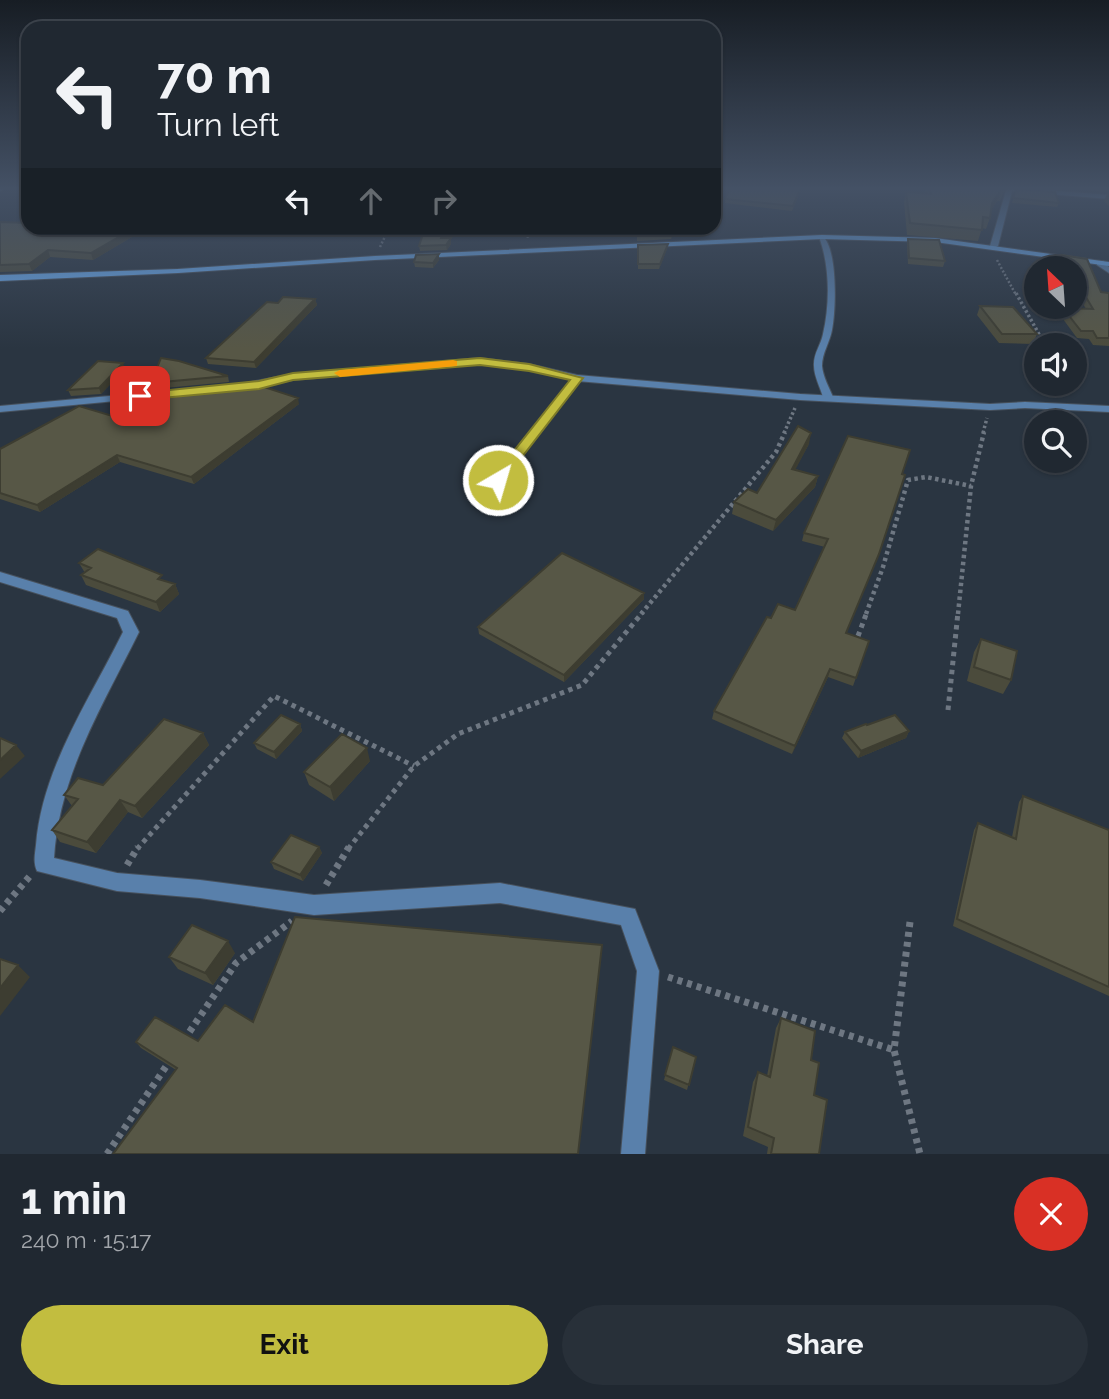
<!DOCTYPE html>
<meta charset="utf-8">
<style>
:root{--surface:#202831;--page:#283039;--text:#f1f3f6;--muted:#a2a6ab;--line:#3d444d;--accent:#c2bd3f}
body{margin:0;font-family:Raleway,sans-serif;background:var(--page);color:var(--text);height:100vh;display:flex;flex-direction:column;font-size:26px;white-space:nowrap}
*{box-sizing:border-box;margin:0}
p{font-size:23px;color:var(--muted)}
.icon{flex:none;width:38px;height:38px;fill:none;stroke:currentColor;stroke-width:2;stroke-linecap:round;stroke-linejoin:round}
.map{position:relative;height:1154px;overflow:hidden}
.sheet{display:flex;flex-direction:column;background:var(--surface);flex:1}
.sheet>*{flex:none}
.guide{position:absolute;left:21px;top:21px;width:700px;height:214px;border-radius:21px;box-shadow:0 2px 5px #0004,0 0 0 2px var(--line);background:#202831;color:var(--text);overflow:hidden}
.needle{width:46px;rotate:335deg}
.controls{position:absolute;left:1024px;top:256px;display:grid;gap:14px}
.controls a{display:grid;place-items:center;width:63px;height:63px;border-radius:50%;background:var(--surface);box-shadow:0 2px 5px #0004,0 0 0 2px var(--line);font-size:35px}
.pin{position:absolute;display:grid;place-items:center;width:60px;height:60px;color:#fff;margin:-30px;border-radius:14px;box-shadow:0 4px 10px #0006}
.me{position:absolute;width:77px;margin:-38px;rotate:38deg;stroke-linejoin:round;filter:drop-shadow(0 0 5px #0008)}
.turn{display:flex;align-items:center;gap:24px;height:147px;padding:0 21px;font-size:32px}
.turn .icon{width:91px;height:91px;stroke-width:2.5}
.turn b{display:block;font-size:49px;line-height:60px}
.lanes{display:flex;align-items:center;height:66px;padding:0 21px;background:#0003;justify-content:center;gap:35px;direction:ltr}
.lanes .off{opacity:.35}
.round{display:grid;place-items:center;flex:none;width:74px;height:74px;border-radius:37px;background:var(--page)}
.overview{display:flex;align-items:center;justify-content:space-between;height:119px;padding:0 21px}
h1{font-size:42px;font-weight:700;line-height:52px}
.button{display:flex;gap:14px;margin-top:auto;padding:14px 21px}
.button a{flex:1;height:80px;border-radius:42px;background:var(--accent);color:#111;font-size:28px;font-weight:700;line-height:80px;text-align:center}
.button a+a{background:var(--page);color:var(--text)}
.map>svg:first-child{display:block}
</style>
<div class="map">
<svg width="1109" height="1154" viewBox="0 0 1109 1154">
<rect width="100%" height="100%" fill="#2a3541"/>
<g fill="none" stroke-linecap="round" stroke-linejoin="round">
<defs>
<path id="service" d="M822,235C838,249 836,309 832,330C830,342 822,353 822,366C823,377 829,387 833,397L828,400L823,397C820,387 814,376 814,366C813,354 821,345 823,334C830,304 830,266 819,237Z
M577,375L581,378L580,380L502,482H494L493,480L494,478L574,376Z"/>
<path id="minor" d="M1007,187L1109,195V199L1012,191L998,246L994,248L990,246Z
M1097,261H1103L1109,267V273L1097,265Z
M480,358L529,364L577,375L800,394L990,404L1025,402L1109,406V412L1025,408L990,410L800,400L577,381L529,370L480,364L293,380L240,390L235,387L240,384L293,374Z
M164,391L169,394L168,396L0,412V406Z
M0,572L128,611L139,632C103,705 59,775 54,858L117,873L200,880L314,895L500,883L635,909L659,971L645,1154H621L637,971L621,925L500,903L314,915L200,898L117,891L37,871C33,863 35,854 36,845C42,768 90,699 123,632L117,618L0,582Z"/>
<path id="secondary" d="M0,187H9L0,191Z
M822,235L935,238L1109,262V266L935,242L822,239L375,260L178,273L0,281V275L178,269L375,256Z"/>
</defs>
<!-- service casing -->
<use href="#service" stroke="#47515d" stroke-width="2"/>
<!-- minor casing -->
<use href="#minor" stroke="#47515d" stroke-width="2"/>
<!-- secondary casing -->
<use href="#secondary" stroke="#47515d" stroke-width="2"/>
<!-- path-far4 -->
<path stroke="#6e7782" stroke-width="2.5" stroke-dasharray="2 2" stroke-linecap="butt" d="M526,228L528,238
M380,247L389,228
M997,260L1016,295"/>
<!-- path-far3 -->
<path stroke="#6e7782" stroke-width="3.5" stroke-dasharray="2.5 2.5" stroke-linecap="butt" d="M1016,293L1045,345
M1062,383L1066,396
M784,433L795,408
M983,433L987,418"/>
<!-- path-far2 -->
<path stroke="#6e7782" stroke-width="4.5" stroke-dasharray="3.5 3.5" stroke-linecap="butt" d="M641,614L776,452L785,432
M866,614L883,567L908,480L926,477L971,486
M958,614L971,486L984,432"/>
<!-- path-far1 -->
<path stroke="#6e7782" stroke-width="5" stroke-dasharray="4.5 4.5" stroke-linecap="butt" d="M858,636L867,612
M948,710L958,612
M137,849L274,696L414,766
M348,849L414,766L458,734L582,685L643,612"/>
<!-- path -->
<path stroke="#6e7782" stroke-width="7" stroke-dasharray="5 5" stroke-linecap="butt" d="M127,865L138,847
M326,885L349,847
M0,911L30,876
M910,922L894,1050L920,1154
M668,977L894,1050
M184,1040L236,963L292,921
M107,1154L169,1062"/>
<!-- service -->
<use href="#service" fill="#5980ab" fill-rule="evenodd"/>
<!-- minor -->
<use href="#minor" fill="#5980ab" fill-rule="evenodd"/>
<!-- secondary -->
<use href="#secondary" fill="#6aabef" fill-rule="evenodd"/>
</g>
<!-- wall -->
<path fill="#4b4b3c" d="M730,187H802L792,211L725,203V199Z
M926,187H1006L1000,201H997L991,210L990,218L986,229L982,228L978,241L907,235L904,202L906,192L925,193Z
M1040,187H1109V206L1104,201L1108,192Z
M1016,189L1059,203L1057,207L1012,203Z
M0,222L147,228L93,260L50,257L32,271L0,272Z
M444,228L443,238L451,244L447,250L420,251L419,246Z
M637,228H676L671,239L637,241Z
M908,239L945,261L943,267L908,264L907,244Z
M667,249L659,269H638V250Z
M439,254V260L433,268L415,267L414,262Z
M1062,255L1101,292L1109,293V346L1093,345L1089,339L1077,338L1060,315L1063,308L1086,309L1074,289V268H1063L1059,262Z
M315,299L317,305L256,368L208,364L206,358L278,303Z
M980,306L1037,334L1033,344L999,343L977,315Z
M125,369L101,394L71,396L68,390Z
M228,376L229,382L154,389L151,383Z
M299,404L194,484L120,462L40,512L0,499V449L136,423Z
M848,436L876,562L846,633L869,641L853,686L828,677L792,754L712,719L714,711L771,618L795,610L825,547L802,541L804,533Z
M809,444L795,469L818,476L815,487L773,531L732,514L734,502L757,493Z
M79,563L165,581L175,584L179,594L160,612L86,585L81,575L85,573Z
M644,593V599L564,682L479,634L478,627Z
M981,639L1011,680L1003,694L967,681L974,652Z
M300,724L302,731L276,759L257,749L254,743Z
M867,725L909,731L906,738L858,758L842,738L845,732Z
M203,733L209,745L142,818L128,812L96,853L60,842L52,830L72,806L64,795L103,785Z
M370,761L334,801L309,785L304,772Z
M1023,796L1109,830V996L953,926L974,830L978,823L1012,837L1019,802Z
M319,847L322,853L303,881L274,869L271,862Z
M602,945L176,1070L141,1048L136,1042L198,1041L253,1022Z
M235,953L213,985L178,969L169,957Z
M781,1018L811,1060L819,1154H767L768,1147L743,1136L753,1082L758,1072L767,1076L776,1028Z
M673,1047L696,1057L687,1090L664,1080Z"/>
<!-- shaded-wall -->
<path fill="#3d3d31" d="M1001,190L997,201L989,213L992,203Z
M134,228H147L93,260L91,253Z
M674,228H676L671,239L672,231Z
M451,238V244L447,250L446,245Z
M668,244L667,249L659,269L660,264Z
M48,250L50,257L32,271L29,264Z
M439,254V260L433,268V263Z
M315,299L317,305L256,368L254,362Z
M123,363L125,369L101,394L99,388Z
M298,398L299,404L194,484L191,477Z
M811,433L809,444L790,480L792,469Z
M117,455L120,462L40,512L37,505Z
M818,476L815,487L773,531L776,520Z
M175,584L179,594L160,612L156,602Z
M644,593V599L564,682V675Z
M830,669L828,677L792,754L795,746Z
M300,724L302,731L276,759L274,752Z
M909,731L906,738L858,758L861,751Z
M203,733L209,745L142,818L135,806Z
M16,745L25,756L0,779V760Z
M367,748L370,761L334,801L330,787Z
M120,800L128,812L96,853L87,842Z
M319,847L322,853L303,881L300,875Z
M228,941L235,953L213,985L205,973Z
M18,965L30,977L0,1016V988Z"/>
<!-- building -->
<path fill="#575746" stroke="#3d3d31" stroke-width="2" d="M730,187H801L793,206L725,199Z
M929,187H1005L1004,191L1001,190L992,203L990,218L983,217L982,230L910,223L906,192L931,194Z
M1016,189L1055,192L1059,203L1013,198Z
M0,222L28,223V228H134L91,253L48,250L29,264L0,265Z
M425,228H444L441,238H451L446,245L419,246Z
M638,228H674L672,231L638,233Z
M908,239L939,240L945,261L909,258Z
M668,244L660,264H638V245Z
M439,254L433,263L414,262L416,255Z
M1062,255L1087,259L1101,292L1109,293V338H1097L1093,331H1081L1063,308L1093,309L1074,277V268H1069Z
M283,297L315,299L254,362L206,358L267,302L278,303Z
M980,306L1013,307L1037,334H1002Z
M161,358L179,361L228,376L151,383Z
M98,361L123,363L99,388L68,390Z
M255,384L298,398L191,477L117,455L37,505L0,493V449L79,406L136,423L147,394Z
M798,426L811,433L792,469L818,476L776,520L734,502L748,489L757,493Z
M848,436L910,450L902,474L905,475L879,554L846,633L869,641L856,678L830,669L795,746L714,711L767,617L771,618L778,604L795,610L828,539L804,533Z
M98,549L162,575L158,579L175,584L156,602L81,575L91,568L79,563Z
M562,553L644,593L564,675L478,627Z
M981,639L1017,651L1011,680L974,667Z
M281,715L300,724L274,752L254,743Z
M895,715L909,731L861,751L845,732L866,724L867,725Z
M164,719L203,733L135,806L120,800L87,842L52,830L78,799L64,795L78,778L103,785Z
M342,734L367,748L330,787L304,772Z
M0,738L16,745L0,760Z
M1023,796L1109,830V987L957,919L978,823L1016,839Z
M291,835L319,847L300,875L271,862Z
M295,917L602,945L578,1154H113L177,1068L136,1042L155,1017L198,1041L225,1005L253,1022Z
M192,925L228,941L205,973L169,957Z
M0,959L18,965L0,988Z
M781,1018L815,1031L811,1060L819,1063L814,1095L827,1100L819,1154H771L774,1138L748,1127L758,1072L770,1077Z
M673,1047L696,1057L689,1085L665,1075Z"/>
<!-- sky -->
<linearGradient id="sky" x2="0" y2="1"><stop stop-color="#171d24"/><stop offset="0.54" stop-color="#445165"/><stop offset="1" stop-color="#445165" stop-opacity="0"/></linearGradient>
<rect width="1109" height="349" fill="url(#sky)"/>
<!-- route -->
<path fill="#c2bd3f" stroke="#7e7b29" stroke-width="2" d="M480,358L529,364L583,378L502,483L498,484L491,480L570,380L529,371L480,365L293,380L259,389L140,400L134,396L140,393L259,381L293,373Z"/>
<!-- slow -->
<path fill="#f59e0b" d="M453,360L457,361V366L340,377L334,373L340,370Z"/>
</svg>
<div class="controls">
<a><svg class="needle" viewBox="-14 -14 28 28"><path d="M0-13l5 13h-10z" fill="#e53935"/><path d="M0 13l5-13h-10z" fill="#a2a6ab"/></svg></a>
<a><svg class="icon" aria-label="sound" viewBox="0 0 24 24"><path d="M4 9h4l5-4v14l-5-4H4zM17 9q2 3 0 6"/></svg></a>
<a><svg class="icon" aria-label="search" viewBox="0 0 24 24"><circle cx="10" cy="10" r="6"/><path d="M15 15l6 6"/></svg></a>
</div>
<div class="pin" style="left:140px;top:396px;background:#d93025"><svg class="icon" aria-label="arrive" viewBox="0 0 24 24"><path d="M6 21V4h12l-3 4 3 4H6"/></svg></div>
<svg class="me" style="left:498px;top:480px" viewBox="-20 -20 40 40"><circle r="17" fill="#c2bd3f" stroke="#fff" stroke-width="3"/><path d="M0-11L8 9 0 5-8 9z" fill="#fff"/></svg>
<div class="guide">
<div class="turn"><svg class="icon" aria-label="left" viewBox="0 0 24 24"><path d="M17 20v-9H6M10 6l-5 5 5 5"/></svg><div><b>70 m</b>Turn left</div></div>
<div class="lanes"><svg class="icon" aria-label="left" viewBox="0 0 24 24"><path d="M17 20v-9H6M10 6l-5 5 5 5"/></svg><svg class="icon off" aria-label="ahead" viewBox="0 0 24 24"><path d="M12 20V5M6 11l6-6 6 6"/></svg><svg class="icon off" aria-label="right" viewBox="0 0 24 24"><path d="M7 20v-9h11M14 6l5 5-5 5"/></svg></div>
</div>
</div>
<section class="sheet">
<div class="overview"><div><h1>1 min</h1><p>240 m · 15:17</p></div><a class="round" style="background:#d93025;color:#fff"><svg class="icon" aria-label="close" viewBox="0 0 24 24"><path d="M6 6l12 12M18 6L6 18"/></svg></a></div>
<div class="button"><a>Exit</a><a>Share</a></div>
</section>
